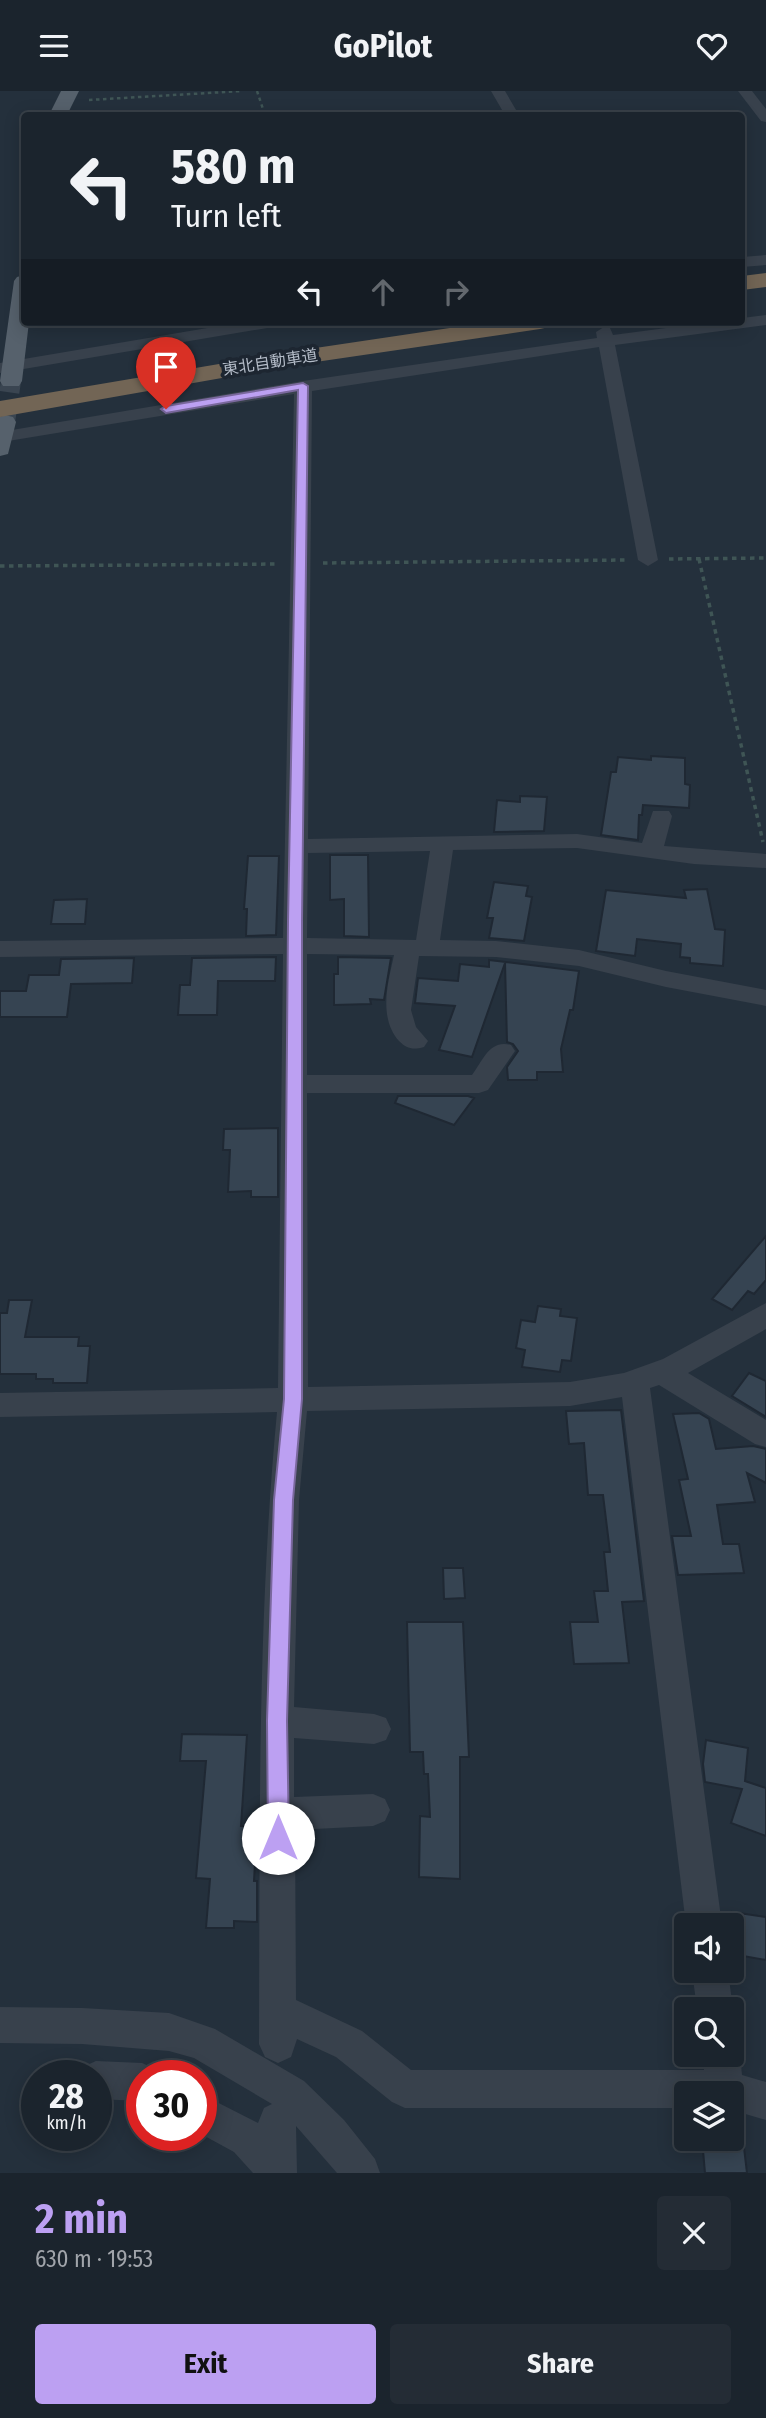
<!DOCTYPE html>
<meta charset="utf-8">
<style>
:root{--surface:#1b242d;--page:#242c35;--text:#f1f3f6;--muted:#a0a4aa;--line:#394149;--accent:#bca0f2}
body{margin:0;font-family:"Fira Sans Condensed","Noto Sans JP",sans-serif;background:var(--page);color:var(--text);height:100vh;display:flex;flex-direction:column;font-size:26px;white-space:nowrap}
*{box-sizing:border-box;margin:0}
p{font-size:23px;color:var(--muted)}
.icon{flex:none;width:38px;height:38px;fill:none;stroke:currentColor;stroke-width:2;stroke-linecap:round;stroke-linejoin:round}
.map{position:relative;height:2082px;overflow:hidden}
.drawer{display:flex;flex-direction:column;background:var(--surface);flex:1}
.drawer>*{flex:none}
.guide{position:absolute;left:21px;top:21px;width:724px;height:214px;border-radius:7px;box-shadow:0 4px 18px #0003,0 0 0 2px var(--line);background:#1b242d;color:var(--text);overflow:hidden}
.fabs{position:absolute;left:674px;top:1822px;display:grid;gap:14px}
.fabs a{display:grid;place-items:center;width:70px;height:70px;border-radius:7px;background:var(--surface);box-shadow:0 4px 18px #0003,0 0 0 2px var(--line);font-size:35px}
.speed{position:absolute;left:21px;top:1969px;display:flex;gap:14px;font-size:35px;font-weight:700;text-align:center}
.speed>*{display:grid;place-content:center;width:91px;height:91px;border-radius:50%;background:var(--surface);box-shadow:0 4px 18px #0003,0 0 0 2px var(--line);line-height:1}
.speed small{font-size:18px;font-weight:400}
.speed .limit{border:10px solid #d22;background:#fff;color:#111}
.pin{position:absolute;display:grid;place-items:center;width:60px;height:60px;color:#fff;margin:-72px -30px;border-radius:50% 50% 50% 0;rotate:-45deg;box-shadow:0 0 7px #0007}
.pin .icon{rotate:45deg}
.me{position:absolute;width:77px;margin:-38px;rotate:0deg;stroke-linejoin:round;filter:drop-shadow(0 0 5px #0008)}
.turn{display:flex;align-items:center;gap:24px;height:147px;padding:0 35px;font-size:32px}
.turn .icon{width:91px;height:91px;stroke-width:2.5}
.turn b{display:block;font-size:49px;line-height:60px}
.lanes{display:flex;align-items:center;height:66px;padding:0 35px;background:#0003;justify-content:center;gap:35px;direction:ltr}
.lanes .off{opacity:.35}
.round{display:grid;place-items:center;flex:none;width:74px;height:74px;border-radius:7px;background:var(--page)}
.head{display:flex;align-items:center;justify-content:space-between;height:119px;padding:0 35px}
h1{font-size:42px;font-weight:700;line-height:52px;color:var(--accent)}
.action{display:flex;gap:14px;margin-top:auto;padding:14px 35px}
.action a{flex:1;height:80px;border-radius:7px;background:var(--accent);color:#111;font-size:28px;font-weight:700;line-height:80px;text-align:center}
.action a+a{background:var(--page);color:var(--text)}
header{display:flex;justify-content:space-between;align-items:center;height:91px;padding:0 35px;background:var(--surface);font-size:32px;font-weight:700}
.map>svg:first-child{display:block}
</style>
<header><svg class="icon" aria-label="menu" viewBox="0 0 24 24"><path d="M4 6h16M4 12h16M4 18h16"/></svg>GoPilot<svg class="icon" aria-label="heart" viewBox="0 0 24 24"><path d="M12 20l-8-8c-3-5 5-10 8-4 3-6 11-1 8 4z"/></svg></header>
<div class="map">
<svg width="766" height="2082" viewBox="0 0 766 2082">
<rect width="100%" height="100%" fill="#24303c"/>
<!-- building -->
<path fill="#364452" stroke="#1f2833" stroke-width="2" d="M651,665L685,667V693L690,694L689,717L643,714L642,724H639L638,749L601,744L611,681H616L618,666L651,669Z
M520,705L547,706L544,740L494,741L497,709L520,711Z
M330,764H368L369,846L344,845V808L330,809Z
M248,765H279L276,844L246,845L247,818H244Z
M494,791L528,795L526,805L532,806L524,850L489,847L493,827H487Z
M707,798L715,838L725,839L723,875L690,872V867L680,866L681,853L637,848L635,865L596,860L606,799L686,807L684,799Z
M87,808L85,833H51L54,809Z
M276,866L275,890H218L217,924H178L180,894H190L192,867Z
M338,866L391,867L384,909L370,908L371,913L334,914V883H338Z
M134,867L132,892L71,893L67,926H0V900H26L29,884H59L61,868Z
M489,869L579,880L573,919H570L561,958L563,981H537V989H508L507,976L518,960L513,953L507,951L505,872L472,966L439,959L455,915L415,912L418,887L458,890L460,873L489,876Z
M398,1005H468L474,1007L454,1034L395,1012Z
M278,1037V1106H251V1100L228,1101L230,1059H223L224,1038Z
M766,1145V1189L754,1203L748,1200L732,1219L712,1208Z
M9,1209H32L25,1246H79L78,1255H90L87,1292H53V1288H36V1283H0V1222H7Z
M538,1215L561,1218L560,1225L577,1227L571,1270L562,1269L560,1281L522,1276L525,1259L516,1257L521,1229L535,1231Z
M749,1282L766,1290V1326L732,1305Z
M621,1319L644,1510L622,1511L629,1572L574,1573L570,1531H598L594,1500H608L604,1461H610L603,1404H588L584,1352L569,1353L566,1320Z
M699,1322L709,1328L716,1358L753,1355L766,1358V1392L747,1382L755,1411L717,1414L723,1453H739L744,1482L678,1484L672,1445H691L679,1389L688,1388L673,1323Z
M443,1477H463L465,1507L444,1508Z
M407,1531H463L469,1666H460V1788L419,1786L420,1725L430,1726L428,1683H424L423,1661H410Z
M182,1643L247,1644L241,1735L257,1736L254,1790H257V1831L234,1830V1837H206L210,1788L196,1787L206,1670H180Z
M706,1649L748,1657L745,1690L766,1697V1745L731,1732L742,1698L705,1691L703,1673Z
M732,1821L766,1826V1869L732,1863Z
M702,2048H743L747,2082H705Z"/>
<g fill="none" stroke-linecap="round" stroke-linejoin="round">
<!-- major-tunnel -->
<path stroke="#3a4551" stroke-width="20" stroke-dasharray="20 10" stroke-linecap="butt" d="M5,331L11,290"/>
<!-- path-far1 -->
<path stroke="#3f5555" stroke-width="2.5" stroke-dasharray="3.5 3.5" stroke-linecap="butt" d="M257,0L265,24
M89,9L242,0"/>
<!-- path -->
<path stroke="#3f5555" stroke-width="3.5" stroke-dasharray="4.5 4.5" stroke-linecap="butt" d="M669,468L766,467
M699,468L763,751
M323,472L626,469
M0,475L279,473"/>
<!-- minor -->
<path fill="#38414c" fill-rule="evenodd" d="M491,0H505L519,24H505Z
M738,0H752L766,18V31L761,30Z
M766,164V174L742,176V166Z
M766,224V234L615,254L658,469L648,475L638,469L599,256L312,300L308,748L577,743L642,752L653,720H669L672,725L664,755L766,763V777L694,773L577,757L453,759L440,849L496,850L579,859L666,880L766,899V915L666,896L579,875L496,866L419,865L411,919L416,936L428,950L424,956C413,959 407,958 399,950C378,926 388,892 394,864L307,863V984H472C483,969 490,948 511,954L515,960L488,999L479,1002H307L308,1296L570,1291L624,1282L663,1268L766,1212V1238L688,1282L766,1329V1356L755,1353L659,1294L650,1297L722,1834H686L622,1306L570,1315L307,1320L299,1409L294,1616L374,1623L386,1627L391,1638L386,1649L374,1653L294,1647V1706L373,1703L385,1708L390,1719L385,1730L373,1735L295,1739L296,1909L362,1940L411,1979H704L703,1964H732V1950L740,1964L742,1984L766,1991V2029L732,2019V2002H686V2017H405L392,2011L336,1966L297,1948L291,1966L278,1972L265,1966L259,1953C260,1742 257,1531 277,1321L0,1326V1302L278,1297L283,863L0,866V850L283,847L294,303L2,351L0,341L303,290L597,247L596,241L604,236L610,237L613,244L712,231H742V227ZM430,760L416,849L307,847L308,762Z
M243,231H281L273,236L0,282V272Z
M692,1880H728L733,1918L732,1923V1918H697Z
M0,1916L82,1917L169,1922L215,1938L304,1990L344,2029L375,2068L380,2082H337L296,2035L297,2082H253L234,2061L201,2043V2003L258,2032L264,2017L272,2013L194,1967L169,1960L82,1953L0,1952Z
M96,1970L142,1972L155,1978L158,1984H142V2010L96,2008V1984H79L83,1976Z"/>
<!-- major -->
<path fill="#56616c" fill-rule="evenodd" d="M61,0H79L67,24H49Z
M24,184V231H29L22,290L19,295H3L0,290L14,190L17,186Z
M5,324L13,326L16,331L8,363L0,365V326Z"/>
<!-- highway -->
<path fill="#726555" fill-rule="evenodd" d="M766,182V196L742,199V185Z
M490,231H552L549,236L540,238L302,273L0,326V310L302,259Z"/>
</g>
<!-- route -->
<path fill="#bca0f2" stroke="#7a689d" stroke-width="2" d="M303,292L308,295L302,830V1308L293,1409L287,1630L289,1747L286,1754L278,1757L271,1754L268,1747L267,1630L274,1409L284,1308L288,830L298,299L166,322L161,318L166,315Z"/>
<g text-anchor="middle" dominant-baseline="central" stroke-width="7" stroke-linejoin="round" paint-order="stroke">
<!-- far-street labels -->
<g font-size="16" fill="#b4bcc8" stroke="#1d2631">
<text transform="translate(270 271) rotate(-9)">東北自動車道</text>
</g>
</g>
</svg>
<div class="fabs">
<a><svg class="icon" aria-label="sound" viewBox="0 0 24 24"><path d="M4 9h4l5-4v14l-5-4H4zM17 9q2 3 0 6"/></svg></a>
<a><svg class="icon" aria-label="search" viewBox="0 0 24 24"><circle cx="10" cy="10" r="6"/><path d="M15 15l6 6"/></svg></a>
<a><svg class="icon" aria-label="layers" viewBox="0 0 24 24"><path d="M12 4l9 5-9 5-9-5zM3 14l9 5 9-5"/></svg></a>
</div>
<div class="speed"><div>28<small>km/h</small></div><div class="limit">30</div></div>
<div class="pin" style="left:166px;top:318px;background:#d93025"><svg class="icon" aria-label="arrive" viewBox="0 0 24 24"><path d="M6 21V4h12l-3 4 3 4H6"/></svg></div>
<svg class="me" style="left:278px;top:1747px" viewBox="-20 -20 40 40"><circle r="19" fill="#fff"/><path d="M0-13L10 11 0 6-10 11z" fill="#bca0f2"/></svg>
<div class="guide">
<div class="turn"><svg class="icon" aria-label="left" viewBox="0 0 24 24"><path d="M17 20v-9H6M10 6l-5 5 5 5"/></svg><div><b>580 m</b>Turn left</div></div>
<div class="lanes"><svg class="icon" aria-label="left" viewBox="0 0 24 24"><path d="M17 20v-9H6M10 6l-5 5 5 5"/></svg><svg class="icon off" aria-label="ahead" viewBox="0 0 24 24"><path d="M12 20V5M6 11l6-6 6 6"/></svg><svg class="icon off" aria-label="right" viewBox="0 0 24 24"><path d="M7 20v-9h11M14 6l5 5-5 5"/></svg></div>
</div>
</div>
<section class="drawer">
<div class="head"><div><h1>2 min</h1><p>630 m · 19:53</p></div><a class="round"><svg class="icon" aria-label="close" viewBox="0 0 24 24"><path d="M6 6l12 12M18 6L6 18"/></svg></a></div>
<div class="action"><a>Exit</a><a>Share</a></div>
</section>
